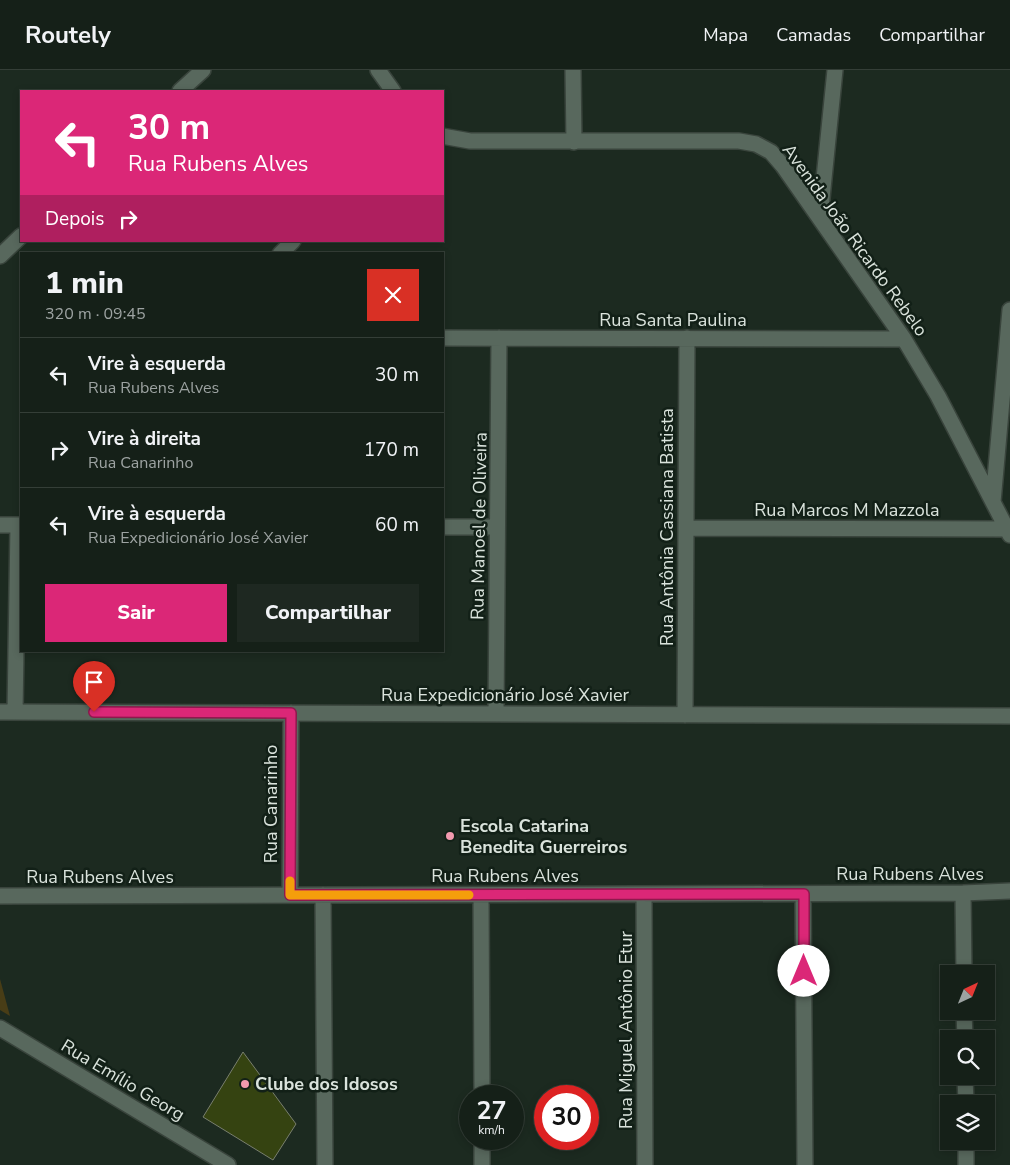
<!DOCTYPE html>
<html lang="pt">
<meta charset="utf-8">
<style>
:root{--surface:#152018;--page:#1e2821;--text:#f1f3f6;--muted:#9da3a2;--line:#343e37;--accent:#db2777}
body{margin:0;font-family:"Nunito Sans",sans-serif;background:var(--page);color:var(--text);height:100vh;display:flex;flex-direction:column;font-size:19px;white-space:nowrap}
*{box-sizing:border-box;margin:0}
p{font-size:16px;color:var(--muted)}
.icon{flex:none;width:28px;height:28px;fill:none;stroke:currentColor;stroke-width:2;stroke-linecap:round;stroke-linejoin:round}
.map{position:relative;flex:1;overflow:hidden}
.drawer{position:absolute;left:20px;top:182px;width:424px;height:400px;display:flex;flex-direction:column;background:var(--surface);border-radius:0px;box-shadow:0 2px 8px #0003,0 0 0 1px var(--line)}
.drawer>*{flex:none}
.hud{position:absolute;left:20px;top:20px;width:424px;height:152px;border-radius:0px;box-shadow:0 2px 8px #0003,0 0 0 1px var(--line);background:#db2777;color:#fff;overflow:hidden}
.needle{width:32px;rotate:43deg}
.buttons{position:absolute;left:940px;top:895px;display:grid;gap:10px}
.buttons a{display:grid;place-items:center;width:55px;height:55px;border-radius:0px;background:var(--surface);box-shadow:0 2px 8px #0003,0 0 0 1px var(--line);font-size:25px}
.speed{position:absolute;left:459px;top:1015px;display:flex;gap:10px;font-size:25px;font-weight:700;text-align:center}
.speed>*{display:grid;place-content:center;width:65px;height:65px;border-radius:50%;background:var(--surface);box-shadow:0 2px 8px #0003,0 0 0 1px var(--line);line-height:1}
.speed small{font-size:12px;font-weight:400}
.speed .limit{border:8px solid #d22;background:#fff;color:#111}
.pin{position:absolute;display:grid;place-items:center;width:42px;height:42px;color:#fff;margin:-51px -21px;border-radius:50% 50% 50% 0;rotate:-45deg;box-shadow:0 0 5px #0007}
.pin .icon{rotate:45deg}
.me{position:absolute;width:55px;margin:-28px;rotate:0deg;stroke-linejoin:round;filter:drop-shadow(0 0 4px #0008)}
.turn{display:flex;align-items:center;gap:18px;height:105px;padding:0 25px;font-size:22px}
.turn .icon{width:65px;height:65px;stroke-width:2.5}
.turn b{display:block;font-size:35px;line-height:42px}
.then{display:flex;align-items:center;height:48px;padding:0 25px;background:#0003;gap:10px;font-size:19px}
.round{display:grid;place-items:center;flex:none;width:52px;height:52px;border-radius:0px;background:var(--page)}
.head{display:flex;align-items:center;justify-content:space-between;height:85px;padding:0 25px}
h1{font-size:30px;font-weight:800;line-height:38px}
.cta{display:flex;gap:10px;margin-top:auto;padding:10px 25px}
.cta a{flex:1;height:58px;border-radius:0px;background:var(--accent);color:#fff;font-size:20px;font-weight:800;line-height:58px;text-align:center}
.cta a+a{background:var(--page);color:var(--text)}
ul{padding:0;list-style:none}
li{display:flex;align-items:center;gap:15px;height:75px;padding:0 25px;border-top:1px solid var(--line)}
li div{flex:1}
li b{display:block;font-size:19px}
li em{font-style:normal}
header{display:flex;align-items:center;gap:30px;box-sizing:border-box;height:70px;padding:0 25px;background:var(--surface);border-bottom:1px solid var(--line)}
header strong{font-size:24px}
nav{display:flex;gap:28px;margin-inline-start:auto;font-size:18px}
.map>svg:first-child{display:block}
</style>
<header>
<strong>Routely</strong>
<nav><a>Mapa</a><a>Camadas</a><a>Compartilhar</a></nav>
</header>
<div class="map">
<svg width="1010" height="1095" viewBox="0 0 1010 1095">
<rect width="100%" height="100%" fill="#1c2a20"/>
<!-- green -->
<path fill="#483d16" d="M0,909L10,946L0,940Z"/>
<!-- building -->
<path fill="#354311" stroke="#797f6e" d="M243,982L296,1054L273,1090L203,1047Z"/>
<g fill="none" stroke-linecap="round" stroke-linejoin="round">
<defs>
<path id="minor" d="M378,0L393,21
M573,0L574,72
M180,21L203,0
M442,66L470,71H739L756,74L771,82L783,96L904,269L938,326L1010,465
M820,148L835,0
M280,184L293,171
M0,186L21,166
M442,268L904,269
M993,432L1010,240
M0,455H21
M442,457H497
M686,458L1007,459
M0,642L1010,646
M15,642L18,455
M496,644L499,268
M685,645L687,268
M963,823L964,904
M644,824L645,1095
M803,824L805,1095
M290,825L291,643
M323,825L325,1095
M481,825L482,1026
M0,826L963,823L1010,821
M964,941L965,969
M0,958L228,1095
M965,1006L966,1034
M482,1069V1095
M966,1071V1095"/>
</defs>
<!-- minor casing -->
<use href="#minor" stroke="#39443c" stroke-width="18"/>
<!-- minor -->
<use href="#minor" stroke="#58685d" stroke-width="15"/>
</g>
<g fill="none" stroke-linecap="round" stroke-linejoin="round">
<defs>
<path id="route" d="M94,642L291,643L290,825L804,824V901"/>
</defs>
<!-- route casing -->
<use href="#route" stroke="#8e194d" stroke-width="12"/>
<!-- route -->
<use href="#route" stroke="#db2777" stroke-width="9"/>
<!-- slow -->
<path stroke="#f59e0b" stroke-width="9" d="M290,811V825H469"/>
</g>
<!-- markers -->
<g fill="#f29aaf" stroke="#122017" stroke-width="2">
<circle cx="450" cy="766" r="5"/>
<circle cx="245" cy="1014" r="5"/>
</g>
<g text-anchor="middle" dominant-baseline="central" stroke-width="5" stroke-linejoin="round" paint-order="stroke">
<!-- street labels -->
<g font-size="18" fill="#dae3dc" stroke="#122017">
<text transform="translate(855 170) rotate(54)">Avenida João Ricardo Rebelo</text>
<text x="673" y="250">Rua Santa Paulina</text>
<text x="847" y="440">Rua Marcos M Mazzola</text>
<text transform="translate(479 456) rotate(-89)">Rua Manoel de Oliveira</text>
<text transform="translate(667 457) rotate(-90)">Rua Antônia Cassiana Batista</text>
<text x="505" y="625">Rua Expedicionário José Xavier</text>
<text transform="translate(271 734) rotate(-90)">Rua Canarinho</text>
<text x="910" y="804">Rua Rubens Alves</text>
<text x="505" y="806">Rua Rubens Alves</text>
<text x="100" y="807">Rua Rubens Alves</text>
<text transform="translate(626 960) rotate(-90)">Rua Miguel Antônio Etur</text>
<text transform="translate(123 1010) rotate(31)">Rua Emílio Georg</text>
</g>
<!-- poi labels -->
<g font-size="18" font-weight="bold" fill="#dae3dc" stroke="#122017" text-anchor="start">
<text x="460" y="756">Escola Catarina<tspan x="460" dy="21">Benedita Guerreiros</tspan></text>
<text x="255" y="1014">Clube dos Idosos</text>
</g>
</g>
</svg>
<div class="buttons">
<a><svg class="needle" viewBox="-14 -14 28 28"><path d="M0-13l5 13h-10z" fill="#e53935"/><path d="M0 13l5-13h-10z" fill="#9da3a2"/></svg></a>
<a><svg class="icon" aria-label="search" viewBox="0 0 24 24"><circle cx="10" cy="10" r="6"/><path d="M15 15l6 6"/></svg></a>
<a><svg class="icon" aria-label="layers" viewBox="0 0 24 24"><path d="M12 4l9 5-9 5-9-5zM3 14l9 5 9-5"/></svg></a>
</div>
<div class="speed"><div>27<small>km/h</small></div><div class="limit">30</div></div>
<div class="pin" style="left:94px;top:642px;background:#d93025"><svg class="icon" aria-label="arrive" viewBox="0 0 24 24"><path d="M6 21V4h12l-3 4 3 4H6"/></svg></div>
<svg class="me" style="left:804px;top:901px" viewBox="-20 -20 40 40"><circle r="19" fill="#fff"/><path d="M0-13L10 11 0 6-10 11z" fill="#db2777"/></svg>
<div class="hud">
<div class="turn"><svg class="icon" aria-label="left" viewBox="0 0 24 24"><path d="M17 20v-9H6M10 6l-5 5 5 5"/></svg><div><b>30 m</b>Rua Rubens Alves</div></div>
<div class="then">Depois<svg class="icon" aria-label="right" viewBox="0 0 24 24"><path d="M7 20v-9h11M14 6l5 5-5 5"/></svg></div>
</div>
<section class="drawer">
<div class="head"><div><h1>1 min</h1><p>320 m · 09:45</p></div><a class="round" style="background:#d93025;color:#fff"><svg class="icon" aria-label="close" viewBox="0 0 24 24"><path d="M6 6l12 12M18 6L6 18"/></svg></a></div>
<ul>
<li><svg class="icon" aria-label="left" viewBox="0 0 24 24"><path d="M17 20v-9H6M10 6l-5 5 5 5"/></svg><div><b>Vire à esquerda</b><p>Rua Rubens Alves</p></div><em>30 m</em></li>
<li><svg class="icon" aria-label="right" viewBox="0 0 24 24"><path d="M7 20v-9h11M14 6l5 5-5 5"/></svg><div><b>Vire à direita</b><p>Rua Canarinho</p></div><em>170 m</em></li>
<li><svg class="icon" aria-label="left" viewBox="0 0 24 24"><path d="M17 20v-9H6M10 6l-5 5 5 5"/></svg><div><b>Vire à esquerda</b><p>Rua Expedicionário José Xavier</p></div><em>60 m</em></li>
</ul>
<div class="cta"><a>Sair</a><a>Compartilhar</a></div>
</section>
</div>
